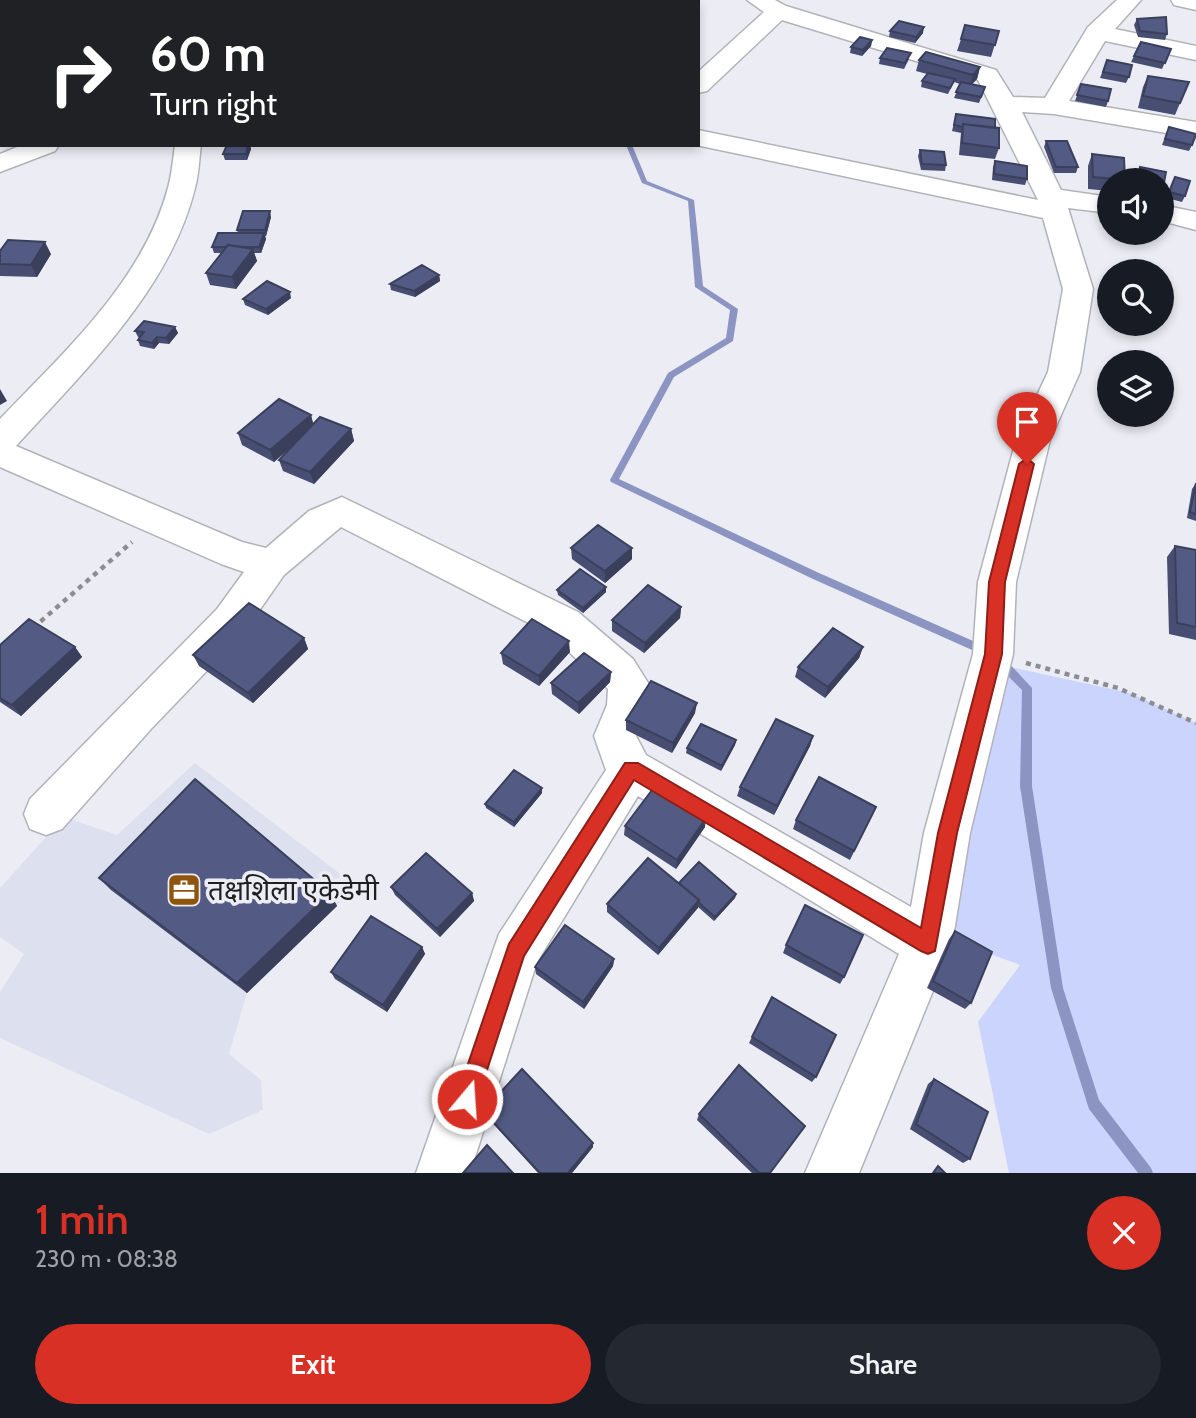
<!DOCTYPE html>
<meta charset="utf-8">
<style>
:root{--surface:#171b24;--page:#242831;--text:#f1f3f6;--muted:#9ea1a6;--accent:#d93025}
body{margin:0;font-family:Cabin,"Noto Sans Devanagari",sans-serif;background:var(--page);color:var(--text);height:100vh;display:flex;flex-direction:column;font-size:26px;white-space:nowrap}
*{box-sizing:border-box;margin:0}
p{font-size:23px;color:var(--muted)}
.icon{flex:none;width:38px;height:38px;fill:none;stroke:currentColor;stroke-width:2;stroke-linecap:round;stroke-linejoin:round}
.map{position:relative;height:1173px;overflow:hidden}
.drawer{display:flex;flex-direction:column;background:var(--surface);flex:1}
.drawer>*{flex:none}
.guide{position:absolute;left:0px;top:0px;width:700px;height:147px;box-shadow:0 4px 10px #0003;background:#202124;color:#fff;overflow:hidden}
.buttons{position:absolute;left:1097px;top:168px;display:grid;gap:14px}
.buttons a{display:grid;place-items:center;width:77px;height:77px;border-radius:50%;background:var(--surface);box-shadow:0 4px 10px #0003;font-size:35px}
.pin{position:absolute;display:grid;place-items:center;width:60px;height:60px;color:#fff;margin:-72px -30px;border-radius:50% 50% 50% 0;rotate:-45deg;box-shadow:0 0 7px #0007}
.pin .icon{rotate:45deg}
.me{position:absolute;width:77px;margin:-38px;rotate:18deg;stroke-linejoin:round;filter:drop-shadow(0 0 5px #0008)}
.turn{display:flex;align-items:center;gap:24px;height:147px;padding:0 35px;font-size:32px}
.turn .icon{width:91px;height:91px;stroke-width:2.5}
.turn b{display:block;font-size:49px;line-height:60px}
.round{display:grid;place-items:center;flex:none;width:74px;height:74px;border-radius:37px;background:var(--page)}
.head{display:flex;align-items:center;justify-content:space-between;height:119px;padding:0 35px}
h1{font-size:42px;font-weight:600;line-height:52px;color:var(--accent)}
.cta{display:flex;gap:14px;margin-top:auto;padding:14px 35px}
.cta a{flex:1;height:80px;border-radius:42px;background:var(--accent);color:#fff;font-size:28px;font-weight:600;line-height:80px;text-align:center}
.cta a+a{background:var(--page);color:var(--text)}
.map>svg:first-child{display:block}
</style>
<div class="map">
<svg width="1196" height="1173" viewBox="0 0 1196 1173">
<rect width="100%" height="100%" fill="#ecedf4"/>
<!-- built -->
<path fill="#dde0ee" d="M195,763L356,886L247,993L229,1054L261,1080L263,1110L209,1134L0,1038V992L24,954L0,937V888L64,817L117,835Z"/>
<!-- green -->
<path fill="#cbd4fc" d="M996,664L1130,693L1196,723V1173H1009L978,1022L1020,965L949,939Z"/>
<g fill="none" stroke-linecap="round" stroke-linejoin="round">
<!-- stream -->
<path fill="#8c95c2" fill-rule="evenodd" d="M626,145H632L647,181L694,200L703,286L738,309L733,341L674,377L619,479L819,573L989,648L990,651L989,654L985,655L981,654L813,579L611,482L610,480L668,373L726,338L730,310L695,287L688,201L642,183Z
M1000,657L1004,658L1032,688V786L1063,988L1099,1100L1151,1168L1153,1173H1138L1089,1109L1051,988L1020,786L1022,690L996,664L995,661L996,658Z"/>
<defs>
<path id="minor" d="M460,0H482V2H460Z
M747,0H775L786,6L996,70L1013,97L1045,98L1088,27L1117,0H1141L1115,29L1196,46V60L1105,41L1069,101L1196,122V138L1054,114L1022,112L1061,190L1110,197V213L1068,208L1093,289L1080,372L1050,440L1016,582L1013,654L970,833L952,944L859,1173H805L899,954L638,796L537,962L470,1173H416L499,934L606,770L594,736L607,705L608,689L550,634L341,527L284,575L245,631L151,729L62,829L46,835L30,829L24,814L30,799L217,609L244,572L221,564L0,467V419C64,352 143,281 168,188C172,174 173,159 175,145H201C199,159 199,174 195,188C170,290 84,371 16,446L242,542L266,548L309,511L342,497L578,612L633,659L650,686L649,705L636,736L646,755L911,907L924,833L973,654L978,582L1016,440L1048,372L1063,289L1043,218L696,145H698V130L1038,200L978,80L782,20L707,91L698,93V72L764,12Z
M1171,0H1196V10L1174,5Z
M22,145H59L55,151L0,172V154Z
M1162,205L1196,212V230L1162,221Z"/>
</defs>
<!-- minor casing -->
<use href="#minor" stroke="#b1b3b9" stroke-width="3"/>
<!-- path -->
<path stroke="#8c8d92" stroke-width="4.5" stroke-dasharray="5 5" stroke-linecap="butt" d="M33,628L132,542
M1026,663L1118,688L1196,723"/>
<!-- minor -->
<use href="#minor" fill="#fff" fill-rule="evenodd"/>
</g>
<!-- wall -->
<path fill="#474e72" d="M1137,19L1167,34L1165,40L1138,37L1134,25Z
M890,31L923,33L915,43L889,37Z
M999,31L991,57L957,51L961,39Z
M872,40L871,46L862,56L850,53L851,47Z
M1141,42L1171,49L1162,69L1131,62Z
M880,58L909,59L904,69L879,64Z
M919,60L980,67L977,79L972,84L983,93L979,103L954,98L960,84L954,82L948,94L921,87L922,81L927,74L916,71Z
M1107,60L1129,77L1126,83L1100,78Z
M1148,76L1189,82L1175,115L1138,108L1143,87Z
M1081,84L1108,101L1106,107L1075,101Z
M956,114L995,128L999,148L995,159L959,155L961,133L952,131Z
M1169,127L1192,145L1189,151L1162,145Z
M1046,141L1078,167L1076,173H1054L1044,147Z
M227,145H250L251,149L247,160H225L223,154Z
M920,150L946,165L945,171L921,170L918,156Z
M1092,154L1125,180H1110V191L1088,189V166Z
M995,161L1027,179L1025,185L992,180L993,167Z
M1175,177L1185,196L1182,202L1167,198Z
M271,217L266,236H265L266,239L261,253H254L257,261L236,289L210,285L206,273L221,253H214L212,247L238,233L237,230Z
M1143,233H1156L1154,236Z
M0,251L51,254L37,277L0,276Z
M439,275L440,281L415,297L391,290L390,284Z
M291,298L268,315L245,305L243,299Z
M175,327L178,333L169,344L159,343L154,349L140,346L138,340L139,338L138,337L135,331Z
M311,415L313,424L351,429L354,441L314,484L283,471L279,460L290,448L274,462L242,445L238,433Z
M1196,483V521L1187,518L1192,489Z
M1175,546L1196,550V640L1169,634L1167,557Z
M571,548L632,559L605,583L572,559Z
M557,590L606,592L583,613L558,595Z
M681,607L680,618L644,653L612,631V620Z
M304,638L308,649L253,703L199,666L193,655Z
M0,645L75,647L82,657L21,716L0,702Z
M863,647L859,658L825,698L795,677L798,667Z
M570,652L539,686L503,664L501,653Z
M611,672L610,682L579,714L552,694L551,683Z
M695,713L672,753L626,730V720Z
M813,736L810,746L774,815L737,796L740,787Z
M736,740L735,745L721,771L686,753L687,748Z
M542,793L514,827L486,808L485,804Z
M876,807L850,860L793,829L796,820Z
M625,826L705,827L676,869L624,835Z
M99,878L330,893L337,906L247,993L111,890Z
M679,883L736,894L735,898L714,921L698,907L658,955L607,912V904Z
M391,887L472,893L474,901L440,937L395,895Z
M955,931L971,1003L965,1009L927,988L949,939Z
M786,945L844,977L840,984L783,953Z
M422,947L425,954L387,1012L335,979L331,972Z
M614,959L613,966L584,1009L536,974L535,967Z
M772,997L816,1077L812,1082L749,1043Z
M934,1079L970,1159L963,1163L910,1129L928,1084Z
M483,1111L593,1147L572,1173H538L486,1116Z
M699,1114L770,1173H752L697,1120Z"/>
<!-- shaded-wall -->
<path fill="#3a405c" d="M924,27L923,33L915,43L916,37Z
M872,40L871,46L862,56L863,50Z
M980,67L977,79L970,86L973,75Z
M248,145H250L251,149L247,160L246,154Z
M270,211L271,217L266,236L265,230Z
M264,233L266,239L261,253L259,247Z
M45,242L51,254L37,277L31,265Z
M253,249L257,261L236,289L232,277Z
M439,275L440,281L415,297L414,291Z
M290,292L291,298L268,315L266,309Z
M175,327L178,333L169,344L166,338Z
M157,337L159,343L154,349L152,343Z
M0,389L7,401L0,405Z
M311,415L314,427L274,462L270,450Z
M351,429L354,441L314,484L310,472Z
M632,548V559L605,583V571Z
M606,587V592L583,613V608Z
M681,607L680,618L644,653L645,643Z
M304,638L308,649L253,703L248,693Z
M569,641L570,652L539,686V676Z
M75,647L82,657L21,716L12,705Z
M863,647L859,658L825,698L828,687Z
M611,672L610,682L579,714L578,703Z
M697,703L695,713L672,753L673,743Z
M813,736L810,746L774,815L777,806Z
M736,740L735,745L721,771L722,766Z
M542,788V793L514,827V822Z
M706,818L705,827L676,869L677,860Z
M330,893L337,906L247,993L237,983Z
M472,893L474,901L440,937L437,929Z
M736,894L735,898L714,921L715,917Z
M699,900L698,908L658,955L659,948Z
M422,947L425,954L387,1012L383,1005Z
M614,959L613,966L584,1009L583,1002Z
M593,1143V1147L572,1173H568Z"/>
<!-- building -->
<path fill="#535b84" stroke="#3a405c" stroke-width="2" d="M1166,17L1167,34L1140,31L1137,19Z
M899,21L924,27L916,37L890,31Z
M965,25L999,31L995,45L961,39Z
M860,37L872,40L863,50L851,47Z
M1141,42L1171,49L1165,63L1134,56Z
M887,48L911,53L905,63L880,58Z
M926,52L980,67L973,75L919,60Z
M1107,60L1132,65L1129,77L1103,72Z
M928,73L955,79L950,88L922,81Z
M1148,76L1189,82L1180,103L1143,96Z
M961,82L985,87L981,97L956,92Z
M1081,84L1111,89L1108,101L1077,95Z
M956,114L995,119V128L963,124V127L954,125Z
M963,124L999,128V148L962,143Z
M1169,127L1196,134L1192,145L1165,139Z
M1046,141H1067L1078,167H1056Z
M227,145H248L246,154H223Z
M920,150L944,152L946,165L922,164Z
M1092,154L1124,158L1125,180L1093,177Z
M995,161L1027,166V179L994,174Z
M1140,167L1166,172L1163,188L1162,187V180H1138Z
M1175,177L1190,181L1185,196L1169,192Z
M243,211H270L265,230H237Z
M218,233H264L259,247H243L228,245L226,247H212Z
M8,240L45,242L31,265L0,264V251Z
M228,245L253,249L232,277L206,273Z
M422,265L439,275L414,291L390,284Z
M267,281L290,292L266,309L243,299Z
M144,321L175,327L166,338L157,337L152,343L138,340L144,332L135,331Z
M279,399L311,415L270,450L238,433Z
M320,417L351,429L310,472L279,460Z
M1196,483V514L1190,512Z
M598,525L632,548L605,571L571,548Z
M1175,546L1196,550V627L1177,623Z
M580,569L606,587L583,608L557,590Z
M648,585L681,607L645,643L612,620Z
M249,603L304,638L248,693L193,655Z
M29,619L75,647L12,705L0,698V645Z
M532,619L569,641L539,676L501,653Z
M833,628L863,647L828,687L798,667Z
M584,653L611,672L578,703L551,683Z
M651,681L697,703L673,743L626,720Z
M776,719L813,736L777,806L740,787Z
M701,724L736,740L722,766L687,748Z
M514,770L542,788L514,822L485,804Z
M819,777L876,807L854,851L796,820Z
M195,779L330,893L237,983L99,878Z
M655,786L706,818L677,860L625,826Z
M426,853L472,893L437,929L391,887Z
M648,858L699,900L659,948L607,904Z
M699,862L736,894L715,917L699,903V900L679,883Z
M805,905L863,935L844,977L786,945Z
M371,916L422,947L383,1005L331,972Z
M565,925L614,959L583,1002L535,967Z
M955,931L992,952L971,1003L933,981Z
M772,997L836,1035L816,1077L752,1037Z
M739,1065L805,1126L770,1173H759L699,1114Z
M522,1069L593,1143L568,1173H540L483,1111Z
M934,1079L988,1112L970,1159L916,1124Z
M487,1145L513,1173H463Z
M938,1166L945,1173H933Z"/>
<!-- route -->
<path fill="#d93025" stroke="#8d1f18" stroke-width="2" d="M1027,458L1034,464L1005,582L1002,654L957,833L935,951L928,954L921,951L634,780L524,956L475,1107L467,1110L459,1107L456,1099L509,944L625,763H638L921,928L938,833L985,654L989,582L1019,464Z"/>
<!-- icons -->
<defs>
<symbol id="office-square" viewBox="-11 -11 22 22"><rect x="-9" y="-9" width="18" height="18" rx="4" fill="#8d550d" stroke="#ecedf4"/><path d="M-6-3h4V-5.5h4V-3h4V5H-6ZM-1-4.5V-3h2v-1.5ZM-6 0V1H6V0Z" fill="#fff"/></symbol>
</defs>
<g fill-rule="evenodd">
<use href="#office-square" x="165" y="871" width="38" height="38"/>
</g>
<g text-anchor="middle" dominant-baseline="central" stroke-width="7" stroke-linejoin="round" paint-order="stroke">
<!-- near-poi labels -->
<g font-size="28" fill="#1f1f22" stroke="#ecedf4" text-anchor="start">
<text x="208" y="890">तक्षशिला एकेडेमी</text>
</g>
</g>
</svg>
<div class="buttons">
<a><svg class="icon" aria-label="sound" viewBox="0 0 24 24"><path d="M4 9h4l5-4v14l-5-4H4zM17 9q2 3 0 6"/></svg></a>
<a><svg class="icon" aria-label="search" viewBox="0 0 24 24"><circle cx="10" cy="10" r="6"/><path d="M15 15l6 6"/></svg></a>
<a><svg class="icon" aria-label="layers" viewBox="0 0 24 24"><path d="M12 4l9 5-9 5-9-5zM3 14l9 5 9-5"/></svg></a>
</div>
<div class="pin" style="left:1027px;top:464px;background:#d93025"><svg class="icon" aria-label="arrive" viewBox="0 0 24 24"><path d="M6 21V4h12l-3 4 3 4H6"/></svg></div>
<svg class="me" style="left:467px;top:1099px" viewBox="-20 -20 40 40"><circle r="17" fill="#d93025" stroke="#fff" stroke-width="3"/><path d="M0-11L8 9 0 5-8 9z" fill="#fff"/></svg>
<div class="guide">
<div class="turn"><svg class="icon" aria-label="right" viewBox="0 0 24 24"><path d="M7 20v-9h11M14 6l5 5-5 5"/></svg><div><b>60 m</b>Turn right</div></div>
</div>
</div>
<section class="drawer">
<div class="head"><div><h1>1 min</h1><p>230 m · 08:38</p></div><a class="round" style="background:#d93025;color:#fff"><svg class="icon" aria-label="close" viewBox="0 0 24 24"><path d="M6 6l12 12M18 6L6 18"/></svg></a></div>
<div class="cta"><a>Exit</a><a>Share</a></div>
</section>
